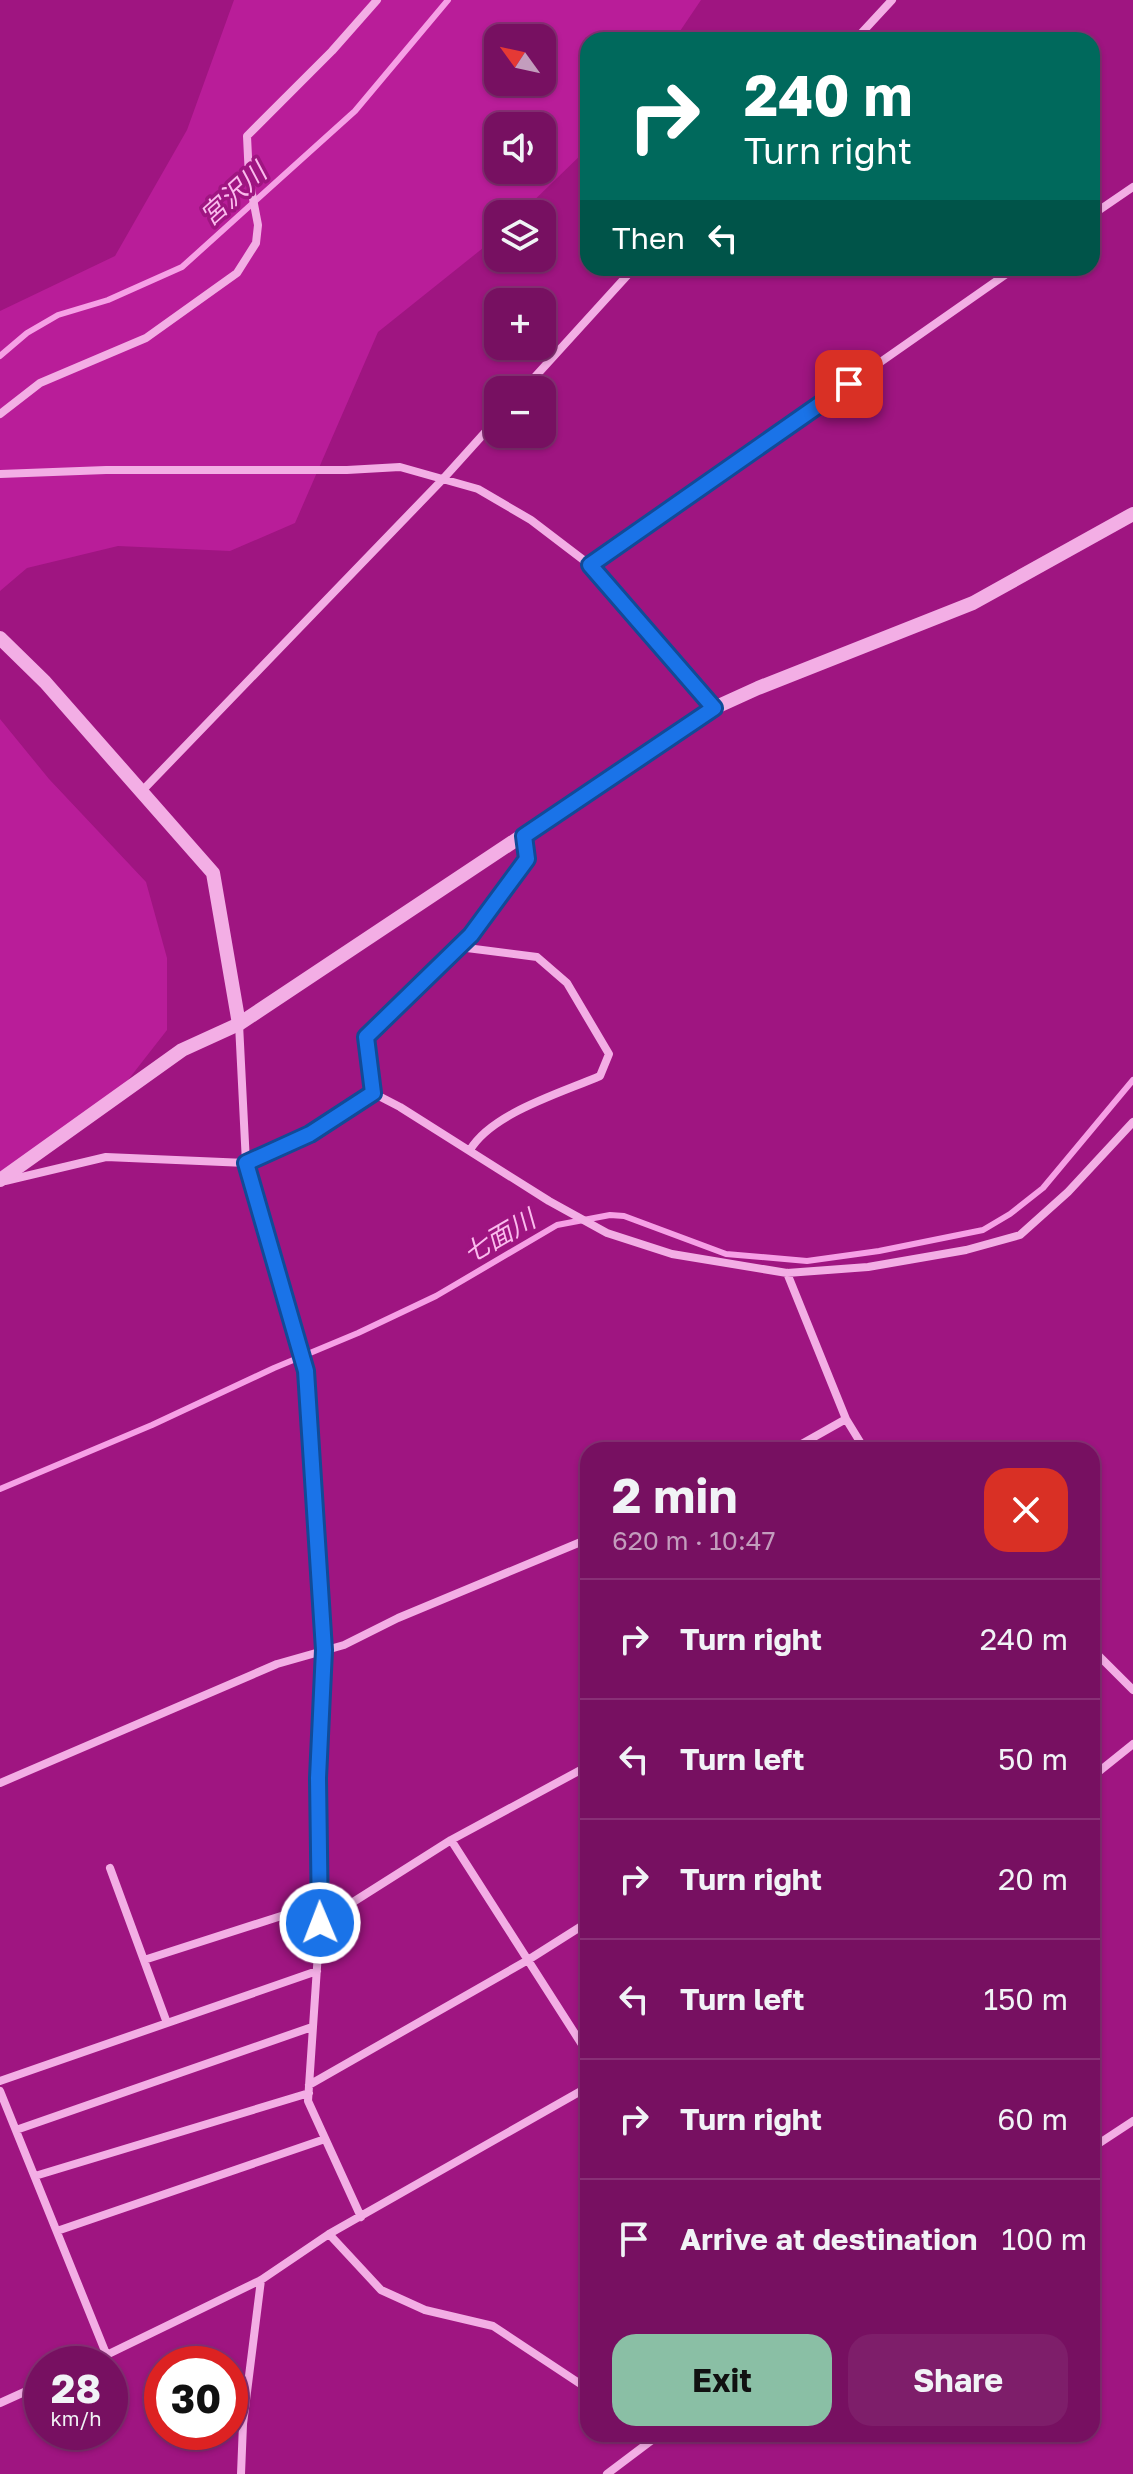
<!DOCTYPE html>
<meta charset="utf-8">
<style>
:root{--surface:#771061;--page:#7e1e6a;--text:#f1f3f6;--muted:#c39dbd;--line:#883076;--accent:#8abfa5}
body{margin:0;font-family:"Golos Text","Noto Sans JP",sans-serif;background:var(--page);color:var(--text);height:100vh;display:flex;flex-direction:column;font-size:30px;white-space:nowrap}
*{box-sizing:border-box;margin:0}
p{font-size:26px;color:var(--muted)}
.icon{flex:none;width:44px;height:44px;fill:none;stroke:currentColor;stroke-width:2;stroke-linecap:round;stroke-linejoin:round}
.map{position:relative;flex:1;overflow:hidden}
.side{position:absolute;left:580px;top:1442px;width:520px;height:1000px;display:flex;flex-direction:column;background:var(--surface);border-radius:24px;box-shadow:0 2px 6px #0004,0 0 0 2px var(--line)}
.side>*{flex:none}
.top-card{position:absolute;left:580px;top:32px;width:520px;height:244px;border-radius:24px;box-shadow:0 2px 6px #0004,0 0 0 2px var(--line);background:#00695c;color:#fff;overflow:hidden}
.needle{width:52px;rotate:303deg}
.buttons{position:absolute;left:484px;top:24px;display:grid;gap:16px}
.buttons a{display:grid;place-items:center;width:72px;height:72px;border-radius:16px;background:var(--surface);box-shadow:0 2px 6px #0004,0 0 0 2px var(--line);font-size:40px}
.speed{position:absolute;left:24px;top:2346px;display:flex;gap:16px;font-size:40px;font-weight:700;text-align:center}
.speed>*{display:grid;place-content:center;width:104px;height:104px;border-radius:50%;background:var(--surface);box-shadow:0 2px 6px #0004,0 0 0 2px var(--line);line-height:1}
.speed small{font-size:20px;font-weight:400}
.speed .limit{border:12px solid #d22;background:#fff;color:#111}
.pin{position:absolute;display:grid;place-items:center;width:68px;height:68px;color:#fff;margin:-34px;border-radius:16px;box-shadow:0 4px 12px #0006}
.me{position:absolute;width:88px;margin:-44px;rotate:359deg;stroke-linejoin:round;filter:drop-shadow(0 0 6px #0008)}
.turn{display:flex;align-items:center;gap:28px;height:168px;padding:0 32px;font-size:36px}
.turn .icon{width:104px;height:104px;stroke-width:2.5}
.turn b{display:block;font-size:56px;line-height:68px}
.then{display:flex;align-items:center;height:76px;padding:0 32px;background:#0003;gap:16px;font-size:30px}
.round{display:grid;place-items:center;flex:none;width:84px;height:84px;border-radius:24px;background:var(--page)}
.head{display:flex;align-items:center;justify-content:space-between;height:136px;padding:0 32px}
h1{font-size:48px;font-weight:700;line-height:60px}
.cta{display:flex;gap:16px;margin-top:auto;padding:16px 32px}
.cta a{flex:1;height:92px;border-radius:24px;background:var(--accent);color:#111;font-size:32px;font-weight:700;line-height:92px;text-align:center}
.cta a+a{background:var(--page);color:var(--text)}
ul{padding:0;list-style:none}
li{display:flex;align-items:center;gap:24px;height:120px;padding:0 32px;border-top:2px solid var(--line)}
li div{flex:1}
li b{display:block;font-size:30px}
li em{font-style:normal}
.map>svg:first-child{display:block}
</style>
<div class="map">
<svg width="1133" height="2474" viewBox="0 0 1133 2474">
<rect width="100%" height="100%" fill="#9f1581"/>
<!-- green -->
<path fill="#b91d99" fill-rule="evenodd" d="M234,0H701L674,40H588V148L520,214H498V236L378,332L295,523L230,551L118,546L27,568L0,591V311L115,256L187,130ZM498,38H542V82H498ZM498,126H542V170H498Z
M0,719L49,779L146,882L167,958V1030L103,1112L0,1180Z"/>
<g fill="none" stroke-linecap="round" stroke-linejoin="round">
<!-- stream -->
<path stroke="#f6a0e6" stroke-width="6" d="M0,356L27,333L58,315L108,300L182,267L355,111L448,0
M0,1489L152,1425L274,1368L358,1333L436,1296L557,1225L610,1215L624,1216L726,1254L807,1261L879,1251L983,1230L1010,1214L1043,1188L1133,1080"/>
<!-- minor -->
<path stroke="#f3aee5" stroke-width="8" d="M855,40L892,0
M1092,215L1133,187
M523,390L634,268
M0,414L40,383L146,338L237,273L256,243L258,225L249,178L247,136L332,51L377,0
M0,474L106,470H347L400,467L478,489L531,520L590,565L714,708
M590,565L1015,268
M141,792L443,479L498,418
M459,947L537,957L567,983L609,1054L600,1076C561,1093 492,1113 470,1150
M239,1024L246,1163L306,1371L324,1650L318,1778L320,1923L308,2101L361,2217
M373,1093L366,1037L471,935L527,859L524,836
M5,1181L106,1157L246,1163L310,1134L373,1093L400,1107L549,1201L607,1233L672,1254L787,1273L868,1267L966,1250L1020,1235L1068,1192L1133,1122
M787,1273L846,1419L865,1450
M791,1450L846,1419
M1092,1649L1133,1690
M1092,1777L1133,1744
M0,1783L277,1664L344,1645L398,1618L588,1539
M451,1840L588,2054
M110,1868L167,2023
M144,1960L303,1909L320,1923L451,1840L588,1766
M0,2081L317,1971
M309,2085L528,1960L588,1922
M0,2091L107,2356
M16,2130L312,2027
M1092,2148L1133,2121
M35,2176L309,2093
M57,2231L325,2139
M329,2234L381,2290L425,2310L493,2326L588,2389
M88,2364L261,2280L329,2234L588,2087
M0,2403L42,2384
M241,2474L243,2424L261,2280
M607,2474L660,2434"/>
<!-- tertiary -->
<path stroke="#f3aee5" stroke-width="14" d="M0,638L45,682L213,873L239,1024
M0,1180L182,1050L239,1024L714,708L758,688L973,603L1133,514"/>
</g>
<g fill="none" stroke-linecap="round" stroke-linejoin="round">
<defs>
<path id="route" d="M320,1923L318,1778L324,1650L306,1371L246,1163L310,1134L373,1093L366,1037L471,935L527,859L524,836L714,708L590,565L849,384"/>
</defs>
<!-- route casing -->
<use href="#route" stroke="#114b97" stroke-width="20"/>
<!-- route -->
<use href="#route" stroke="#1a73e8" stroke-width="14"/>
</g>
<g text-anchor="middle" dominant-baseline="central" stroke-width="7" stroke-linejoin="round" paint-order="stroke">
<!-- water labels -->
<g font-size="26" font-style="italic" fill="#fabbed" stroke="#9f1581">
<text transform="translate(233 194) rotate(-42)">宮沢川</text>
<text transform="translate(499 1236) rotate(-30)">七面川</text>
</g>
</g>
</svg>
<div class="buttons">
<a><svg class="needle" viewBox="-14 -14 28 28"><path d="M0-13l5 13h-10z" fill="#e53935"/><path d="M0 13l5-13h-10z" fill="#c39dbd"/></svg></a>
<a><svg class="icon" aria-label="sound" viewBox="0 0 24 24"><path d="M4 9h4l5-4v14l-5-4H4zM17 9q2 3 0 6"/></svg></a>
<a><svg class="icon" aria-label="layers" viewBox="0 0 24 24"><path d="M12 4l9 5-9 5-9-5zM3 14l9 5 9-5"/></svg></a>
<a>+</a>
<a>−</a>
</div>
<div class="speed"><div>28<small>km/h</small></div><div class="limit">30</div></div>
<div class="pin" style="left:849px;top:384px;background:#d93025"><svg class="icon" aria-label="arrive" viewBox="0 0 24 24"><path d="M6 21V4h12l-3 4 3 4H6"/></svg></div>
<svg class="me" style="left:320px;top:1923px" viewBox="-20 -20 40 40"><circle r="17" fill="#1a73e8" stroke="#fff" stroke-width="3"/><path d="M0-11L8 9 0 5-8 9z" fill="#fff"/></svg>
<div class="top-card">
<div class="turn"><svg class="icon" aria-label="right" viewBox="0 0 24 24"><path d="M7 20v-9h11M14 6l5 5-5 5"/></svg><div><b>240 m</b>Turn right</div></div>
<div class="then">Then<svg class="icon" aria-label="left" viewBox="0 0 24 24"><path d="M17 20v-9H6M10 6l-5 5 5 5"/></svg></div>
</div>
<section class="side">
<div class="head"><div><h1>2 min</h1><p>620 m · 10:47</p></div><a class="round" style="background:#d93025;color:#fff"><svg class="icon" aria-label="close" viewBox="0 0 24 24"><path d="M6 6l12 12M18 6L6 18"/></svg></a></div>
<ul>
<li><svg class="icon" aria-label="right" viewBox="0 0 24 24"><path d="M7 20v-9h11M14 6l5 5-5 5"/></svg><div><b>Turn right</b></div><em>240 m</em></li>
<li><svg class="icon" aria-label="left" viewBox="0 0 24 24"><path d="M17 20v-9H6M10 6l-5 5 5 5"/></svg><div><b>Turn left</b></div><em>50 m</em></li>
<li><svg class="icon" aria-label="right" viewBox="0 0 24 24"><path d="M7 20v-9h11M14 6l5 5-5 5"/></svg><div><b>Turn right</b></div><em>20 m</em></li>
<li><svg class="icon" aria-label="left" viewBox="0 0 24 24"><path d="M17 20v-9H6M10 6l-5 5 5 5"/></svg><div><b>Turn left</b></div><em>150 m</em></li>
<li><svg class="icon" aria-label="right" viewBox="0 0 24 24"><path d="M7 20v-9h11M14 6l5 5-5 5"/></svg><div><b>Turn right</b></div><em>60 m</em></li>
<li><svg class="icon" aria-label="arrive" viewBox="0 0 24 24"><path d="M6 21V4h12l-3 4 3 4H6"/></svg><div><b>Arrive at destination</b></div><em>100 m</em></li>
</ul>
<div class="cta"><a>Exit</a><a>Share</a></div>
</section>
</div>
